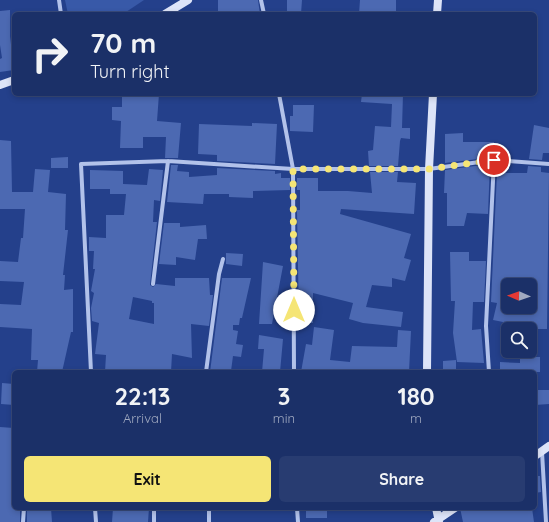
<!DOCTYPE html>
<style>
:root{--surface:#1b3068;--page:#283c71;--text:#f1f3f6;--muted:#a0a9c0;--line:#394b7c;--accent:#f5e575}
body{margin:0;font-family:Quicksand,sans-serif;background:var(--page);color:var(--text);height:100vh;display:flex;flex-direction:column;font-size:15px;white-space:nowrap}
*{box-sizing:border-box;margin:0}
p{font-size:13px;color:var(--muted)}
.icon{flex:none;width:22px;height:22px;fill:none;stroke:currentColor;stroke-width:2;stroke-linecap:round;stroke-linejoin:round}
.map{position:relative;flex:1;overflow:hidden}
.sheet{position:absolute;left:12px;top:370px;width:525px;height:140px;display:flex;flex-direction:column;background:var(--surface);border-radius:6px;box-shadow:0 2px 6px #0003,0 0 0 1px var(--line)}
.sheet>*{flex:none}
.top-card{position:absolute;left:12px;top:12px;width:525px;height:84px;border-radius:6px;box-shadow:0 2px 6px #0003,0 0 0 1px var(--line);background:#1b3068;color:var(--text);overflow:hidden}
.needle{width:26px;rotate:272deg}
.tools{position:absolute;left:501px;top:278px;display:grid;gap:8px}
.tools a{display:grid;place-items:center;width:36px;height:36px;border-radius:6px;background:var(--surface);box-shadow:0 2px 6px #0003,0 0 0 1px var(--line);font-size:20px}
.pin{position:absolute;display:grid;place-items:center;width:34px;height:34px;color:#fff;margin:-17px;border:2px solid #fff;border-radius:50%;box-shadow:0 1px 4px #0007}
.me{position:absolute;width:44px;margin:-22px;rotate:0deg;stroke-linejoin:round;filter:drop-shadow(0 0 3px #0008)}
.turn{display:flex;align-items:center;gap:14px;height:84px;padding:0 12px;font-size:18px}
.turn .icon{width:52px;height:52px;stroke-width:2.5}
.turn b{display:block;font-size:28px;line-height:34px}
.eta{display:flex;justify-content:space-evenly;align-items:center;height:68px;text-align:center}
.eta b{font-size:24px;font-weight:700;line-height:28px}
.action{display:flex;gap:8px;margin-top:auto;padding:8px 12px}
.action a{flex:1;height:46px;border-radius:6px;background:var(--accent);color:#111;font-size:16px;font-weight:700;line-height:46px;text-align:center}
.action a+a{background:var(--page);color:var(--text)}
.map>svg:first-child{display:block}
</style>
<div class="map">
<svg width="549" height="522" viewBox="0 0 549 522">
<rect width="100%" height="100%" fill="#24408b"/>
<!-- green -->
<path fill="#3859a8" d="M65,0H144L123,14H68Z"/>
<!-- building -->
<path fill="#4c69b2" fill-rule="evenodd" d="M218,0H258L260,14H218Z
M287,0H302L301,14H287Z
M360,0H396V14H359Z
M10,10V36L14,70L0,72V59L2,58L0,45V11Z
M122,94H159L157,121L181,123L178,158H165L166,137H143V148H120L121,121L112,120V107H122Z
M362,94H403L402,128H410V139L401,138L400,141L398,166H369L368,151L373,150L375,126L391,127L392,104L361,102Z
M293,105H314L313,132L290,131V116H293Z
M252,123L277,124L275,164L217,161V155L198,154L199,124L252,126Z
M534,125L549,128V153H543L542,160L529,159Z
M463,133V142H494V157L445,163V134Z
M0,140L11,141L12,192H33L35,169L50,170L48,192L66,194L65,230H68L63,275H65L64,290L73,289V332H71L62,372H37L38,360H31L32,329L0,327V304L21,305L24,282L0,281V261L18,262L21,238H23L25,209H0Z
M68,157V168H51V158Z
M490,164L488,214L467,213L464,226H447V193H444L445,170Z
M171,165H178L177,171L189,172V177L217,175V168L275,171V174L281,173V178H290V190L253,191V198L229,197V194H204L203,204L167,202Z
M528,166L541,167V172L549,173L547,329H502L503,322L493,320L497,303L491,302L497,173H527ZM508,284H530V307H508Z
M149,169L163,170L160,201L154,200L153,222H157L150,285L153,287L156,284L175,286V278H209L210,295H213L209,326L191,324L192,358L172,354L171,372H105L106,355L95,354L99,323L92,321L91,308L94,293L91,291L95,269H93L94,251H89V237L106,238V215H124L126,194H110V189H90V170L123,171V184L147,185ZM133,297L152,301V303H154V324L129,319Z
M370,172H398L397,182L416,183L414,214L341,209L340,214L411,234L404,258L411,260L405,281L392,278V287L372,285L366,307L403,312L401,327L363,323L349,319L353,303L313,293V323H299L297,210H300V190H297V178H318V191H348L372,193Z
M164,223H180V227L206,225L207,239H198L195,260L176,257V265L159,264Z
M450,252H469V261H486L484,302H473L472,330L481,329L484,363L457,362L453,333L455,301H451Z
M226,253L243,254L242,266L226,264Z
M263,262L283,266L272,324H259Z
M222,278H251L242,318H240L239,325H233V330L238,331L236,344L243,345L241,357L233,356L231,371L210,372Z
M314,327L334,330L330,360L350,362L352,346L397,347L398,330L411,331L409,372H301L306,344L312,345Z
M259,335L283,339L280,372H262L264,349H258Z
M520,357H540V372H500V362L520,363Z
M456,360V372H443V361Z
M2,383L14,384V405L1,404Z
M535,390H549V404L535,405Z
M0,427L14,428V508H20V522H0Z
M535,476H540L541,492L535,493Z
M27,508H51L52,522H27Z
M113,508H149L148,522H112Z
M306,508H327V518H306Z
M460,508H532L534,522H463Z"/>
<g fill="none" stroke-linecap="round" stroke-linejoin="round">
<!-- street -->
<path stroke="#b2c2ea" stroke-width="4" d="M59,0L61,14
M261,0L264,14
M153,284L168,161
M91,372L81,164L168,161L293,169L279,94
M206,372L219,274L223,259
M294,372L293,169H429L494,160L549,164
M489,372L486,326L494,160
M542,452L546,522
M95,508L96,522
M154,508V522
M297,508L298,522
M23,522L24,508
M209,522V508"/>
<!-- secondary -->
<path stroke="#dde4f8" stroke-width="8" d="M165,14L188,0
M437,14L438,0
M0,85L14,80
M427,372L429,169L433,94
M535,456L549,446
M436,508L439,522
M434,522L455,508"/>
</g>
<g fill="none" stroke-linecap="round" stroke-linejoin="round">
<!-- route -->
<path stroke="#f5e575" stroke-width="7" stroke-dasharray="0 12.6" d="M294,310L293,169H429L494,160"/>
</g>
</svg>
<div class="tools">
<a><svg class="needle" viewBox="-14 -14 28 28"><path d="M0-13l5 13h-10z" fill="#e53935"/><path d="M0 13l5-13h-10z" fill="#a0a9c0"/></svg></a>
<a><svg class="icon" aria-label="search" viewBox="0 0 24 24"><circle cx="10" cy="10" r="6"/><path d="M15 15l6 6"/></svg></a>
</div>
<div class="pin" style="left:494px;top:160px;background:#d93025"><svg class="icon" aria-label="arrive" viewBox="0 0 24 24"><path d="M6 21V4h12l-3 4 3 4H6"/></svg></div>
<svg class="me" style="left:294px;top:310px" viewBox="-20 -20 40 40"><circle r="19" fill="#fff"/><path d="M0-13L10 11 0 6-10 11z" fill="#f5e575"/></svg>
<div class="top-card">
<div class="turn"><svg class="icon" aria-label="right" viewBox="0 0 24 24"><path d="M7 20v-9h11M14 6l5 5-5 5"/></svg><div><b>70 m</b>Turn right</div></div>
</div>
<section class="sheet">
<div class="eta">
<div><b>22:13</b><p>Arrival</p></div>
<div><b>3</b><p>min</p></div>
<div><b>180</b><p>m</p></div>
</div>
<div class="action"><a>Exit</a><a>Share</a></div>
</section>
</div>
